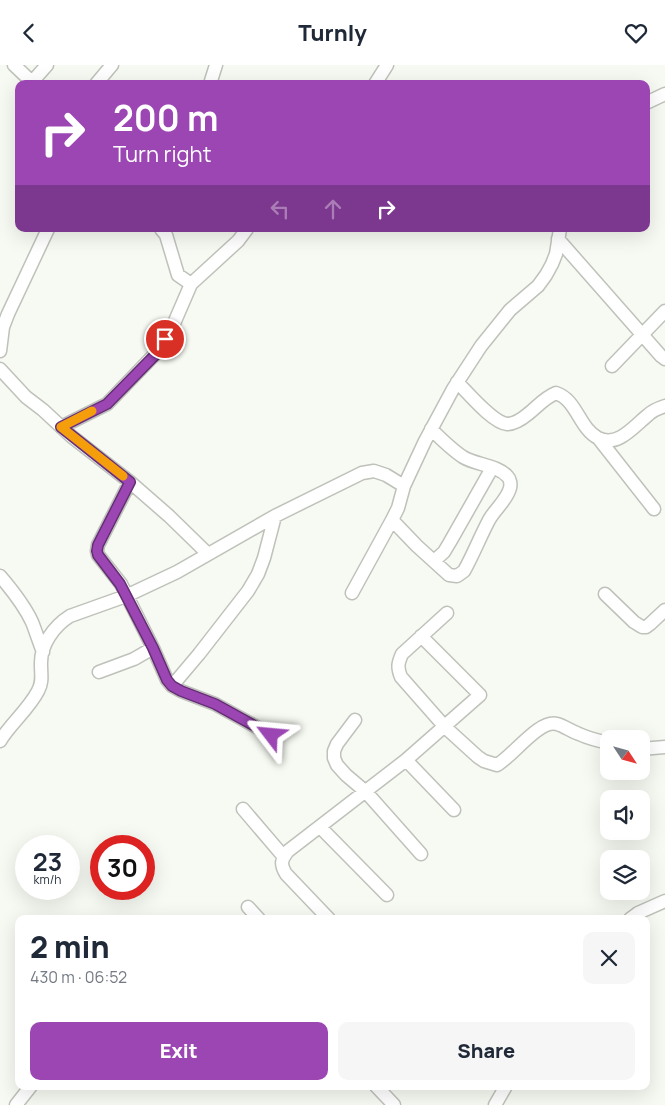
<!DOCTYPE html>
<meta charset="utf-8">
<style>
:root{--surface:#fff;--page:#f6f6f7;--text:#1f2937;--muted:#747a83;--accent:#9b46b3}
body{margin:0;font-family:Manrope,sans-serif;background:var(--page);color:var(--text);height:100vh;display:flex;flex-direction:column;font-size:19px;white-space:nowrap}
*{box-sizing:border-box;margin:0}
p{font-size:16px;color:var(--muted)}
.icon{flex:none;width:28px;height:28px;fill:none;stroke:currentColor;stroke-width:2;stroke-linecap:round;stroke-linejoin:round}
.map{position:relative;flex:1;overflow:hidden}
.sheet{position:absolute;left:15px;top:850px;width:635px;height:175px;display:flex;flex-direction:column;background:var(--surface);border-radius:10px;box-shadow:0 5px 20px #0002}
.sheet>*{flex:none}
.guide{position:absolute;left:15px;top:15px;width:635px;height:152px;border-radius:10px;box-shadow:0 5px 20px #0002;background:#9b46b3;color:#fff;overflow:hidden}
.needle{width:32px;rotate:126deg}
.buttons{position:absolute;left:600px;top:665px;display:grid;gap:10px}
.buttons a{display:grid;place-items:center;width:50px;height:50px;border-radius:10px;background:var(--surface);box-shadow:0 5px 20px #0002;font-size:25px}
.speed{position:absolute;left:15px;top:770px;display:flex;gap:10px;font-size:25px;font-weight:700;text-align:center}
.speed>*{display:grid;place-content:center;width:65px;height:65px;border-radius:50%;background:var(--surface);box-shadow:0 5px 20px #0002;line-height:1}
.speed small{font-size:12px;font-weight:400}
.speed .limit{border:8px solid #d22;background:#fff;color:#111}
.pin{position:absolute;display:grid;place-items:center;width:42px;height:42px;color:#fff;margin:-21px;border:2px solid #fff;border-radius:50%;box-shadow:0 1px 5px #0007}
.me{position:absolute;width:55px;margin:-28px;rotate:299deg;stroke-linejoin:round;filter:drop-shadow(0 0 4px #0008)}
.turn{display:flex;align-items:center;gap:18px;height:105px;padding:0 15px;font-size:22px}
.turn .icon{width:65px;height:65px;stroke-width:2.5}
.turn b{display:block;font-size:35px;line-height:42px}
.lanes{display:flex;align-items:center;height:48px;padding:0 15px;background:#0003;justify-content:center;gap:25px;direction:ltr}
.lanes .off{opacity:.35}
.round{display:grid;place-items:center;flex:none;width:52px;height:52px;border-radius:10px;background:var(--page)}
.head{display:flex;align-items:center;justify-content:space-between;height:85px;padding:0 15px}
h1{font-size:30px;font-weight:800;line-height:38px}
.action{display:flex;gap:10px;margin-top:auto;padding:10px 15px}
.action a{flex:1;height:58px;border-radius:10px;background:var(--accent);color:#fff;font-size:20px;font-weight:800;line-height:58px;text-align:center}
.action a+a{background:var(--page);color:var(--text)}
header{display:flex;justify-content:space-between;align-items:center;height:65px;padding:0 15px;background:var(--surface);font-size:22px;font-weight:800}
.map>svg:first-child{display:block}
</style>
<header><svg class="icon" aria-label="back" viewBox="0 0 24 24"><path d="M15 5l-7 7 7 7"/></svg>Turnly<svg class="icon" aria-label="heart" viewBox="0 0 24 24"><path d="M12 20l-8-8c-3-5 5-10 8-4 3-6 11-1 8 4z"/></svg></header>
<div class="map">
<svg width="665" height="1040" viewBox="0 0 665 1040">
<rect width="100%" height="100%" fill="#f6faf2"/>
<g fill="none" stroke-linecap="round" stroke-linejoin="round">
<defs>
<path id="minor" d="M14,0L34,19
M32,17L47,0
M96,19L112,0
M210,19L216,0
M375,19L387,0
M646,38L665,29
M161,164L166,170L178,210L191,219
M558,174L661,291L665,294
M0,286L3,262L8,249L48,164
M612,301L665,246
M0,304L26,332L43,345L71,371L130,417L169,451L208,489
M457,317C468,328 493,358 507,359C515,359 522,354 528,349C537,342 544,333 556,328C577,335 579,363 598,373C618,383 634,361 648,350C652,346 659,343 665,341
M61,362L107,339L159,285L172,263L191,219L238,176L247,164
M599,374L654,444
M130,417L98,480L97,486L98,490L121,519L153,583L167,615L172,621L181,626L215,639L271,670
M392,455L417,481L449,510L457,511L464,506C473,490 480,472 489,455C495,444 507,435 510,423C511,419 510,414 508,412C498,400 476,400 463,392C451,384 441,374 431,364
M434,496L444,487L450,477L492,403
M0,511C12,525 24,540 32,557C36,567 39,577 43,587
M352,528L392,455L398,443L404,421L425,376L453,324L481,281L510,245L538,221L546,210L552,199L556,189L560,164
M605,529L634,557L642,562H646L650,559L665,545
M447,548L402,589C398,598 397,602 401,612L445,662L478,692L484,696L497,700C513,691 539,654 557,659C564,661 571,666 579,669C588,673 599,676 609,678
M99,607L134,594L153,583
M172,621L199,589L248,526L258,509L264,493L275,451
M355,655L337,679L334,686V693L337,700L346,710L366,727L421,789
M0,676C11,658 28,645 38,626C43,617 41,610 41,600C40,580 54,561 70,551L126,531L177,507L275,451L362,408L374,406L386,410L404,421
M641,684L665,682
M406,695L454,745
M243,744L284,792
M320,762L387,830
M248,842L259,854
M329,854L286,809C280,799 281,795 288,786L406,695L480,630L421,571
M630,854L638,848L665,836
M376,1021L394,1040
M16,1040L31,1021
M495,1040L506,1021"/>
</defs>
<!-- minor casing -->
<use href="#minor" stroke="#bec2ba" stroke-width="15"/>
<!-- minor -->
<use href="#minor" stroke="#fff" stroke-width="12"/>
</g>
<g fill="none" stroke-linecap="round" stroke-linejoin="round">
<defs>
<path id="route" d="M165,274L159,286L107,339L61,362L130,417L98,480L97,486L98,490L120,519L153,583L167,615L172,621L181,626L215,639L271,670"/>
</defs>
<!-- route casing -->
<use href="#route" stroke="#652e74" stroke-width="12"/>
<!-- route -->
<use href="#route" stroke="#9b46b3" stroke-width="9"/>
<!-- slow -->
<path stroke="#f59e0b" stroke-width="9" d="M92,346L61,362L123,411"/>
</g>
</svg>
<div class="buttons">
<a><svg class="needle" viewBox="-14 -14 28 28"><path d="M0-13l5 13h-10z" fill="#e53935"/><path d="M0 13l5-13h-10z" fill="#747a83"/></svg></a>
<a><svg class="icon" aria-label="sound" viewBox="0 0 24 24"><path d="M4 9h4l5-4v14l-5-4H4zM17 9q2 3 0 6"/></svg></a>
<a><svg class="icon" aria-label="layers" viewBox="0 0 24 24"><path d="M12 4l9 5-9 5-9-5zM3 14l9 5 9-5"/></svg></a>
</div>
<div class="speed"><div>23<small>km/h</small></div><div class="limit">30</div></div>
<div class="pin" style="left:165px;top:274px;background:#d93025"><svg class="icon" aria-label="arrive" viewBox="0 0 24 24"><path d="M6 21V4h12l-3 4 3 4H6"/></svg></div>
<svg class="me" style="left:271px;top:670px" viewBox="-20 -20 40 40"><path d="M0-17L14 15 0 8-14 15z" fill="#9b46b3" stroke="#fff" stroke-width="4"/></svg>
<div class="guide">
<div class="turn"><svg class="icon" aria-label="right" viewBox="0 0 24 24"><path d="M7 20v-9h11M14 6l5 5-5 5"/></svg><div><b>200 m</b>Turn right</div></div>
<div class="lanes"><svg class="icon off" aria-label="left" viewBox="0 0 24 24"><path d="M17 20v-9H6M10 6l-5 5 5 5"/></svg><svg class="icon off" aria-label="ahead" viewBox="0 0 24 24"><path d="M12 20V5M6 11l6-6 6 6"/></svg><svg class="icon" aria-label="right" viewBox="0 0 24 24"><path d="M7 20v-9h11M14 6l5 5-5 5"/></svg></div>
</div>
<section class="sheet">
<div class="head"><div><h1>2 min</h1><p>430 m · 06:52</p></div><a class="round"><svg class="icon" aria-label="close" viewBox="0 0 24 24"><path d="M6 6l12 12M18 6L6 18"/></svg></a></div>
<div class="action"><a>Exit</a><a>Share</a></div>
</section>
</div>
